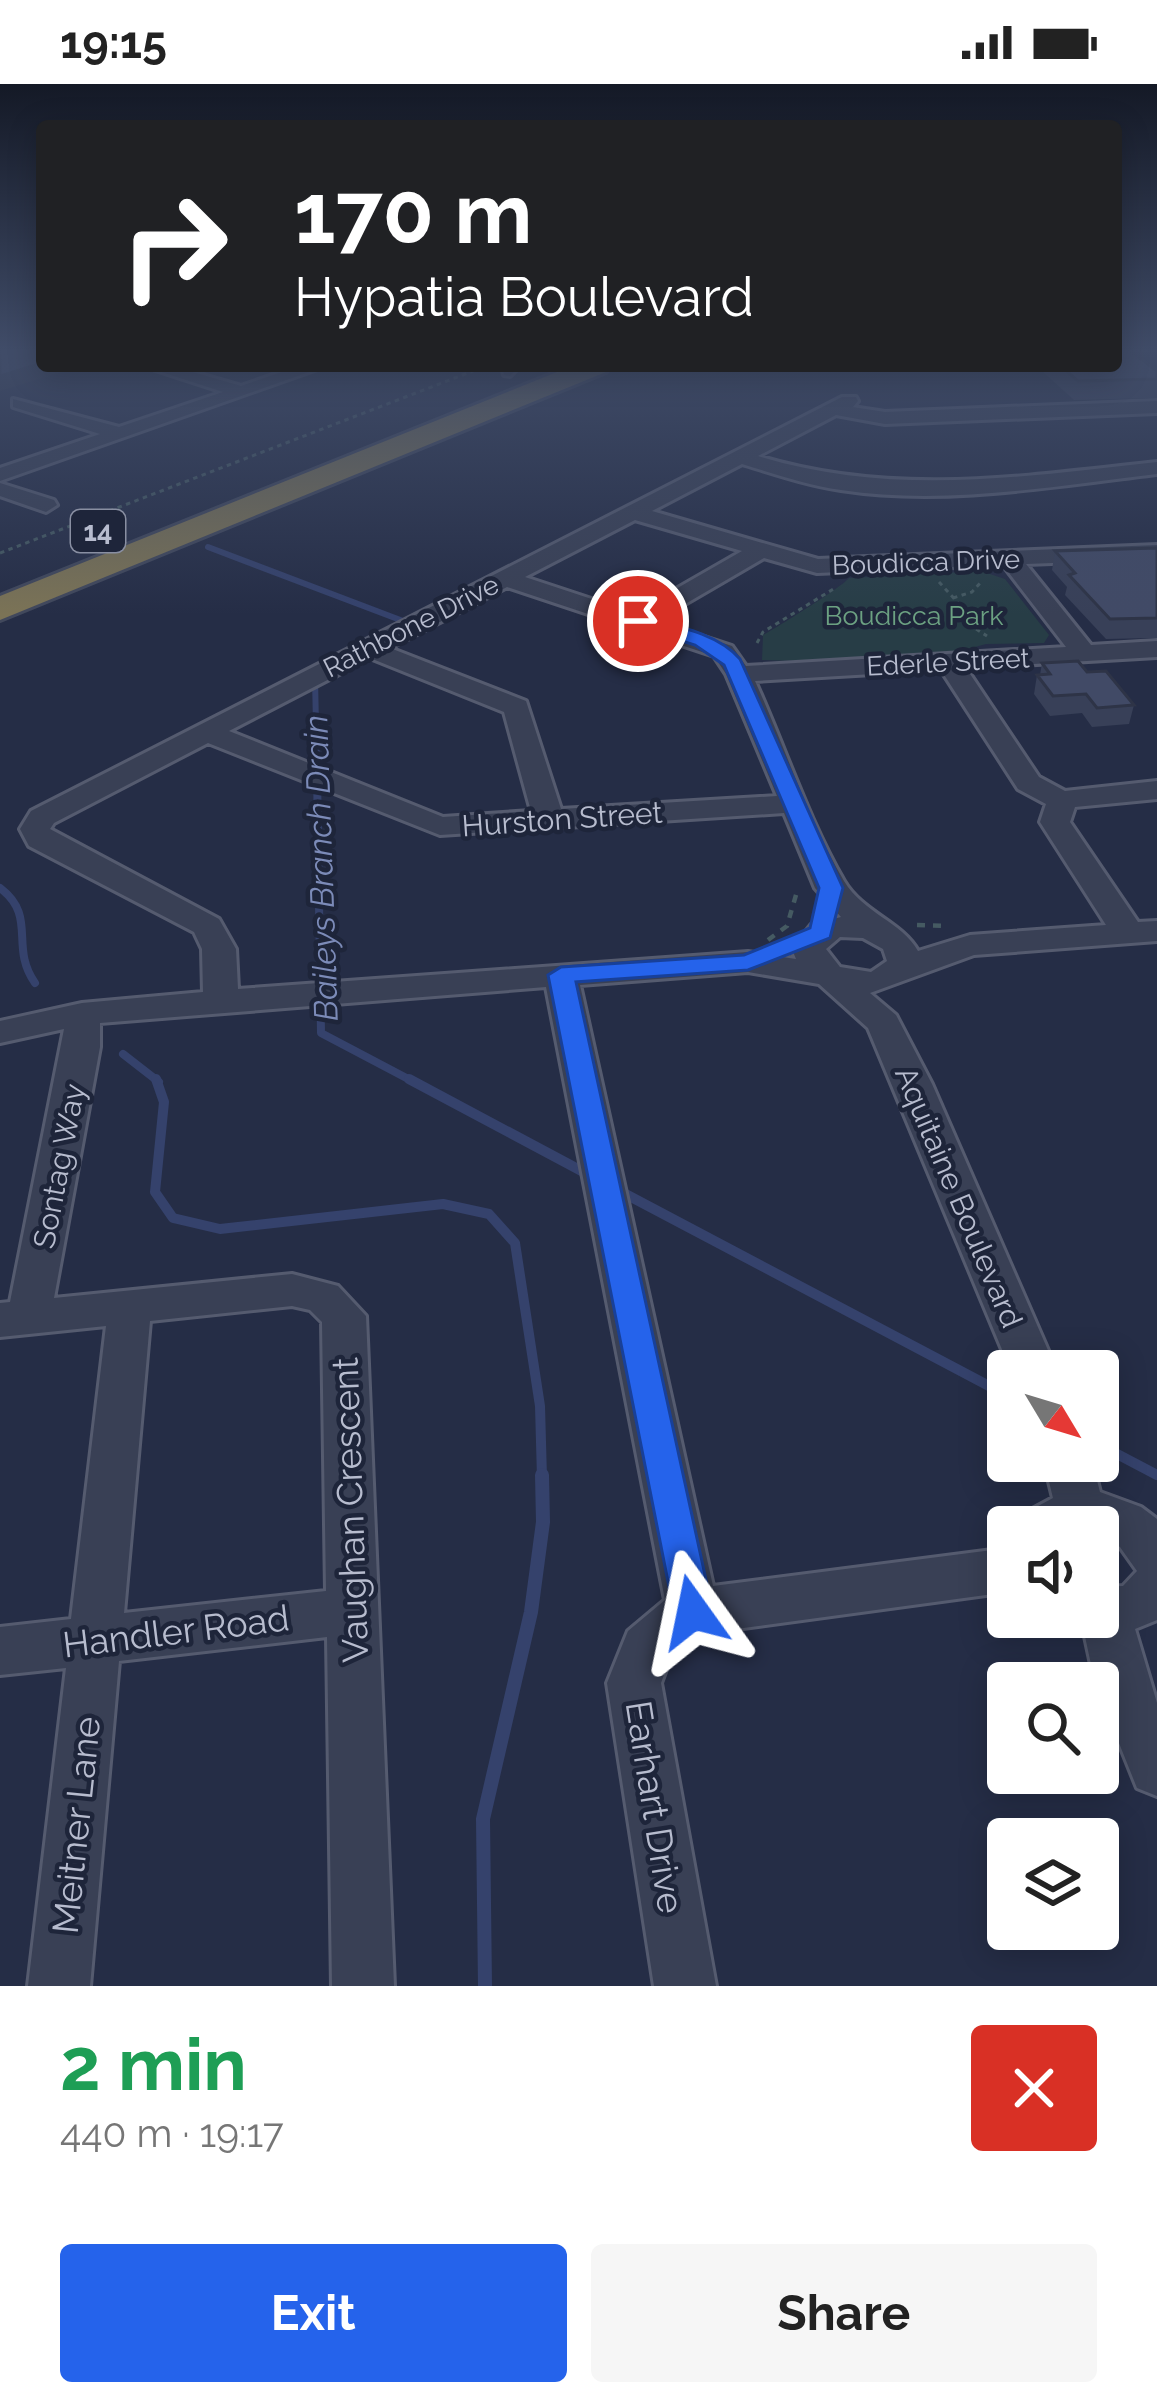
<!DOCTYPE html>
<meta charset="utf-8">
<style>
:root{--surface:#fff;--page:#f6f6f6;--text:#222;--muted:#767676;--accent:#2563eb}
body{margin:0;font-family:Raleway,sans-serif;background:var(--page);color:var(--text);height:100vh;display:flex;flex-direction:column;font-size:45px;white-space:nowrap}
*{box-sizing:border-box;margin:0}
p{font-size:39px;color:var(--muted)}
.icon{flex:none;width:66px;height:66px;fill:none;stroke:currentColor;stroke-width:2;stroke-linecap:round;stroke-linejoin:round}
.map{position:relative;height:1902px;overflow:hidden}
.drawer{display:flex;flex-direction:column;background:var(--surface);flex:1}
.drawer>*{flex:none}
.hud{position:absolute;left:36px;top:36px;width:1086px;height:252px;border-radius:12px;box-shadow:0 6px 30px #0003;background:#202124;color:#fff;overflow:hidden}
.needle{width:78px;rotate:128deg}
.controls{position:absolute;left:987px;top:1266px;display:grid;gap:24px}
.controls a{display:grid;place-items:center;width:132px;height:132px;border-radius:12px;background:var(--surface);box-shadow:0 6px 30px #0003;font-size:60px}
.pin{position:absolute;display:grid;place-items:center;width:102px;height:102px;color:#fff;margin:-51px;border:6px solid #fff;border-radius:50%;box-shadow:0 3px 12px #0007}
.me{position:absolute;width:132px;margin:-66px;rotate:348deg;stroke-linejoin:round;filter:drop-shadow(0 0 9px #0008)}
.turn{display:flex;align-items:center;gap:42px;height:252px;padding:0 60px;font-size:54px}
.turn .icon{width:156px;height:156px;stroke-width:2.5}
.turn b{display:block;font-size:84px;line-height:102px}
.round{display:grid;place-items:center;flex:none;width:126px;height:126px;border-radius:12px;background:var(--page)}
.headline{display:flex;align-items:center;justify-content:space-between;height:204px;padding:0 60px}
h1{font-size:72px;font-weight:700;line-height:90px;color:#1e9e55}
.primary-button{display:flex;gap:24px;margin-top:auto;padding:24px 60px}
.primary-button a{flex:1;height:138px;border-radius:12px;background:var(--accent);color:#fff;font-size:48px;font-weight:700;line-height:138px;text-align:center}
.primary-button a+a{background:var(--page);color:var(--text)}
.status{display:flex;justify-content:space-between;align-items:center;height:84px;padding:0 60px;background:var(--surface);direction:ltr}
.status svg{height:33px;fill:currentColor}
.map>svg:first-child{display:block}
</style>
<div class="status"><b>19:15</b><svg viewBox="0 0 49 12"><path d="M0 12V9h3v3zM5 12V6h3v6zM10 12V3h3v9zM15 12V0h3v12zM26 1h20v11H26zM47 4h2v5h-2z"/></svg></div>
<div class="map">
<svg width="1157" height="1902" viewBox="0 0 1157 1902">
<rect width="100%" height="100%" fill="#252d46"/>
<!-- green -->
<path fill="#273d46" d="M981,487L1005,495L1049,551L1044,559L986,560L950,570L825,578L762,576L763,551C778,543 843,502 849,494Z"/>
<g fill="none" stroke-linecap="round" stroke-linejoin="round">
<!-- stream-far3 -->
<path stroke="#35426c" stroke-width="6" d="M208,463L403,537L402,545
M315,593L317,691"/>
<!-- stream-far2 -->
<path stroke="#35426c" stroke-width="8" d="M317,688L321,949L414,998
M0,804C38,833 9,862 35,899
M123,970L159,998"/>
<!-- stream-far1 -->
<path stroke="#35426c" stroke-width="10" d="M156,995L164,1018L155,1108L173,1134L220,1145L443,1120L489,1130L515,1159L540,1322L542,1394
M409,995L591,1092
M616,1105L1008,1312
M1098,1360L1157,1391"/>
<!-- stream -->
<path stroke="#35426c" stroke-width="14" d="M485,1902L483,1735L531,1528L543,1438L542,1391"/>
<defs>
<path id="minor" d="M143,282H172L241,302L299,282H326L0,397V384L100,350L13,323V315L119,343L223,308Z
M502,282H520L510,292L504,291Z
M842,313H856L858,317L853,323L885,328L1157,317V329L885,340L836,331L758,372C892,413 1020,393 1157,378V390C1055,402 944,422 841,406C807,401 775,390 742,380L652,427L818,475L1157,461V475L1026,480L1091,561L1157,557V573L966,584L1039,693L1065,707L1157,697V715L1075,723L1070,738L1138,838L1157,837V857L974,871L870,909L896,931L932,1000L1057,1287H1011L868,944L819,900L748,888L580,901L713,1502L1008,1464V1508L699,1550L671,1572L661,1599L716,1902H654L607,1599L628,1547L665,1516L546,903L100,939V963L54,1214L292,1190L338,1202L366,1232L394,1902H332L327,1553L119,1577L90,1902H28L66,1584L0,1591V1543L71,1535L106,1242L0,1253V1219L10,1218L64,945L0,959V937L82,919L203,908L202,865L194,848L29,762L20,745L31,727ZM635,436L742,467L634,529L525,493ZM764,474L817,489L1003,481L1066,563L746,582L732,562L656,537ZM507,503L714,572L726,590L777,712L561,725L526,617L390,564ZM370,574L504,628L531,727L443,733L229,647ZM941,586L1018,705L1046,720L1040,738L1106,841L970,851L918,867C902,838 863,829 844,797C809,737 784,661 755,597ZM208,659L440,751L784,729L815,804L841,833L811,841L792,865L796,875L748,868L238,905L236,865L219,835L50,745L54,739ZM840,853L863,854L883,865L887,877L871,888L840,883L826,865ZM292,1222L310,1226L322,1238L326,1507L124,1529L150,1237Z
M0,399L54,416L57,421L46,428L0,412Z
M1044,1377H1092L1100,1408L1141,1423L1157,1435V1536L1135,1545L1157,1619V1712L1137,1704L1095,1599L1083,1543L1075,1533H1098V1503L1123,1502L1137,1487L1120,1463L1098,1449V1443H1019L1027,1428L1053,1414Z"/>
<path id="highway" d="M572,282H609L606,288L0,536V512Z"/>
</defs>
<!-- minor casing -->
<use href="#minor" stroke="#555b6f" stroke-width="6"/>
<!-- highway casing -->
<use href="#highway" stroke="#41485c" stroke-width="6"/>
<!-- path-far1 -->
<path stroke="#455a62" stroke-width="3" stroke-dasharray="4.5 4.5" stroke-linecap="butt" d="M0,469L486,282
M939,498L960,521L962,536L987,552
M953,514L972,508L981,498
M757,559L763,548L835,504"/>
<!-- path -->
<path stroke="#455a62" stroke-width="4.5" stroke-dasharray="8 8" stroke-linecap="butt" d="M917,841L947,842
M768,856L787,842L798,804"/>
<!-- minor -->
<use href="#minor" fill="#394055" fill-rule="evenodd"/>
<!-- highway -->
<use href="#highway" fill="#7b7356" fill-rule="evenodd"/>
</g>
<!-- wall -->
<path fill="#384058" d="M1042,282H1116L1157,287V314L1074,316L1041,286Z
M1157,464V554L1106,555L1065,511L1067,503L1052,486L1055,467Z
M1042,579L1087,588L1134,621L1129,640L1092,643L1082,629L1050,632L1034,610L1037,591H1040Z"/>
<!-- shaded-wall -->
<path fill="#2e3447" d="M42,279V282H82L0,307V292Z"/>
<!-- building -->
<path fill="#414a66" stroke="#2e3447" stroke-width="3" d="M0,264H42V279L0,292Z
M1116,265H1128L1157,287V295L1078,297L1061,282H1116Z
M1157,464V534L1110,535L1069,491L1075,489L1055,467Z
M1078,577L1087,588L1106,587L1134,621L1097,624L1086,610L1053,612L1037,591L1050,590L1042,579Z"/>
<!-- sky -->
<linearGradient id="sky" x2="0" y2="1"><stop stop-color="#141926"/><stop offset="0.5" stop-color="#404c68"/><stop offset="1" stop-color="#404c68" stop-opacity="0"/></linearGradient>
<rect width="1157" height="531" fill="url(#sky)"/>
<!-- route -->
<path fill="#2563eb" stroke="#184099" stroke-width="3" d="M638,532C671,541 717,548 740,575L843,804L830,854L748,886L576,898L713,1528L707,1540L693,1546L679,1540L674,1528L548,891L561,883L744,871L810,844L819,804L724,581L695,561L631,541V533Z"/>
<g text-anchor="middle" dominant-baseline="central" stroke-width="9" stroke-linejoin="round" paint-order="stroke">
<!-- shield labels -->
<rect fill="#1e253a" stroke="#898fa2" stroke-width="3" x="71" y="426" width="54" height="42" rx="9"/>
<g font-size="27" font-weight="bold" fill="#b7bcce">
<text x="98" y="447">14</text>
</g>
<!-- far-street labels -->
<g font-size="27" fill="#b7bcce" stroke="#1e253a">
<text transform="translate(926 478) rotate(-2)">Boudicca Drive</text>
<text transform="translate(411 542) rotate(-27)">Rathbone Drive</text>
<text transform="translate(948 578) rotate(-3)">Ederle Street</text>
</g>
<!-- far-park labels -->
<g font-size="27" fill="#6ca182" stroke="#1e253a">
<text x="914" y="531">Boudicca Park</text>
</g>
<!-- street labels -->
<g font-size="30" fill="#b7bcce" stroke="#1e253a">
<text transform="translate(562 735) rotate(-4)">Hurston Street</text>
<text transform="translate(59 1082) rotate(-79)">Sontag Way</text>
<text transform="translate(959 1113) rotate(67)">Aquitaine Boulevard</text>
</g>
<!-- water labels -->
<g font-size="33" font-style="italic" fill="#7c8bb8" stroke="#1e253a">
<text transform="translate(321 784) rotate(-92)">Baileys Branch Drain</text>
</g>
<!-- near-street labels -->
<g font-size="36" fill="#b7bcce" stroke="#1e253a">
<text transform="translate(350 1426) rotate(-92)">Vaughan Crescent</text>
<text transform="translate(176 1547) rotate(-7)">Handler Road</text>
<text transform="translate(655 1723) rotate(81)">Earhart Drive</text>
<text transform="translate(76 1741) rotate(-84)">Meitner Lane</text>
</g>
</g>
</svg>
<div class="controls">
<a><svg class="needle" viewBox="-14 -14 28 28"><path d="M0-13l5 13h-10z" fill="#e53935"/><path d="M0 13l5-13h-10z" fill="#767676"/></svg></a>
<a><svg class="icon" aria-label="sound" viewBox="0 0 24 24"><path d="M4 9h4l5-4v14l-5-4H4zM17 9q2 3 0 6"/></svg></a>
<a><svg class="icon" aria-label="search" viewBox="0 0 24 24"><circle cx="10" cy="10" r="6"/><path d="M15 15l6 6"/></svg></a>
<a><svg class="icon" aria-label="layers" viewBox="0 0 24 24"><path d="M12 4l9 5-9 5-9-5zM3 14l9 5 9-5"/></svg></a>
</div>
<div class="pin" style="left:638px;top:537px;background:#d93025"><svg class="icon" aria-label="arrive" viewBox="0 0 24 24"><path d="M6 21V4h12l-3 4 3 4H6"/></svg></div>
<svg class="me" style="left:693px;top:1528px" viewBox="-20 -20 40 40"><path d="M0-17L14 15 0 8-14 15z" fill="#2563eb" stroke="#fff" stroke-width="4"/></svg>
<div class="hud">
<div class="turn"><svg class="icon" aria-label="right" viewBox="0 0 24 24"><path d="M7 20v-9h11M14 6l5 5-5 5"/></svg><div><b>170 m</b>Hypatia Boulevard</div></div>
</div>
</div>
<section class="drawer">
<div class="headline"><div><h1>2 min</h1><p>440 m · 19:17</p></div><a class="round" style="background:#d93025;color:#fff"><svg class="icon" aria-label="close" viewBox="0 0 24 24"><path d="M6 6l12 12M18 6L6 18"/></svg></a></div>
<div class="primary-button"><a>Exit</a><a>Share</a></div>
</section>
